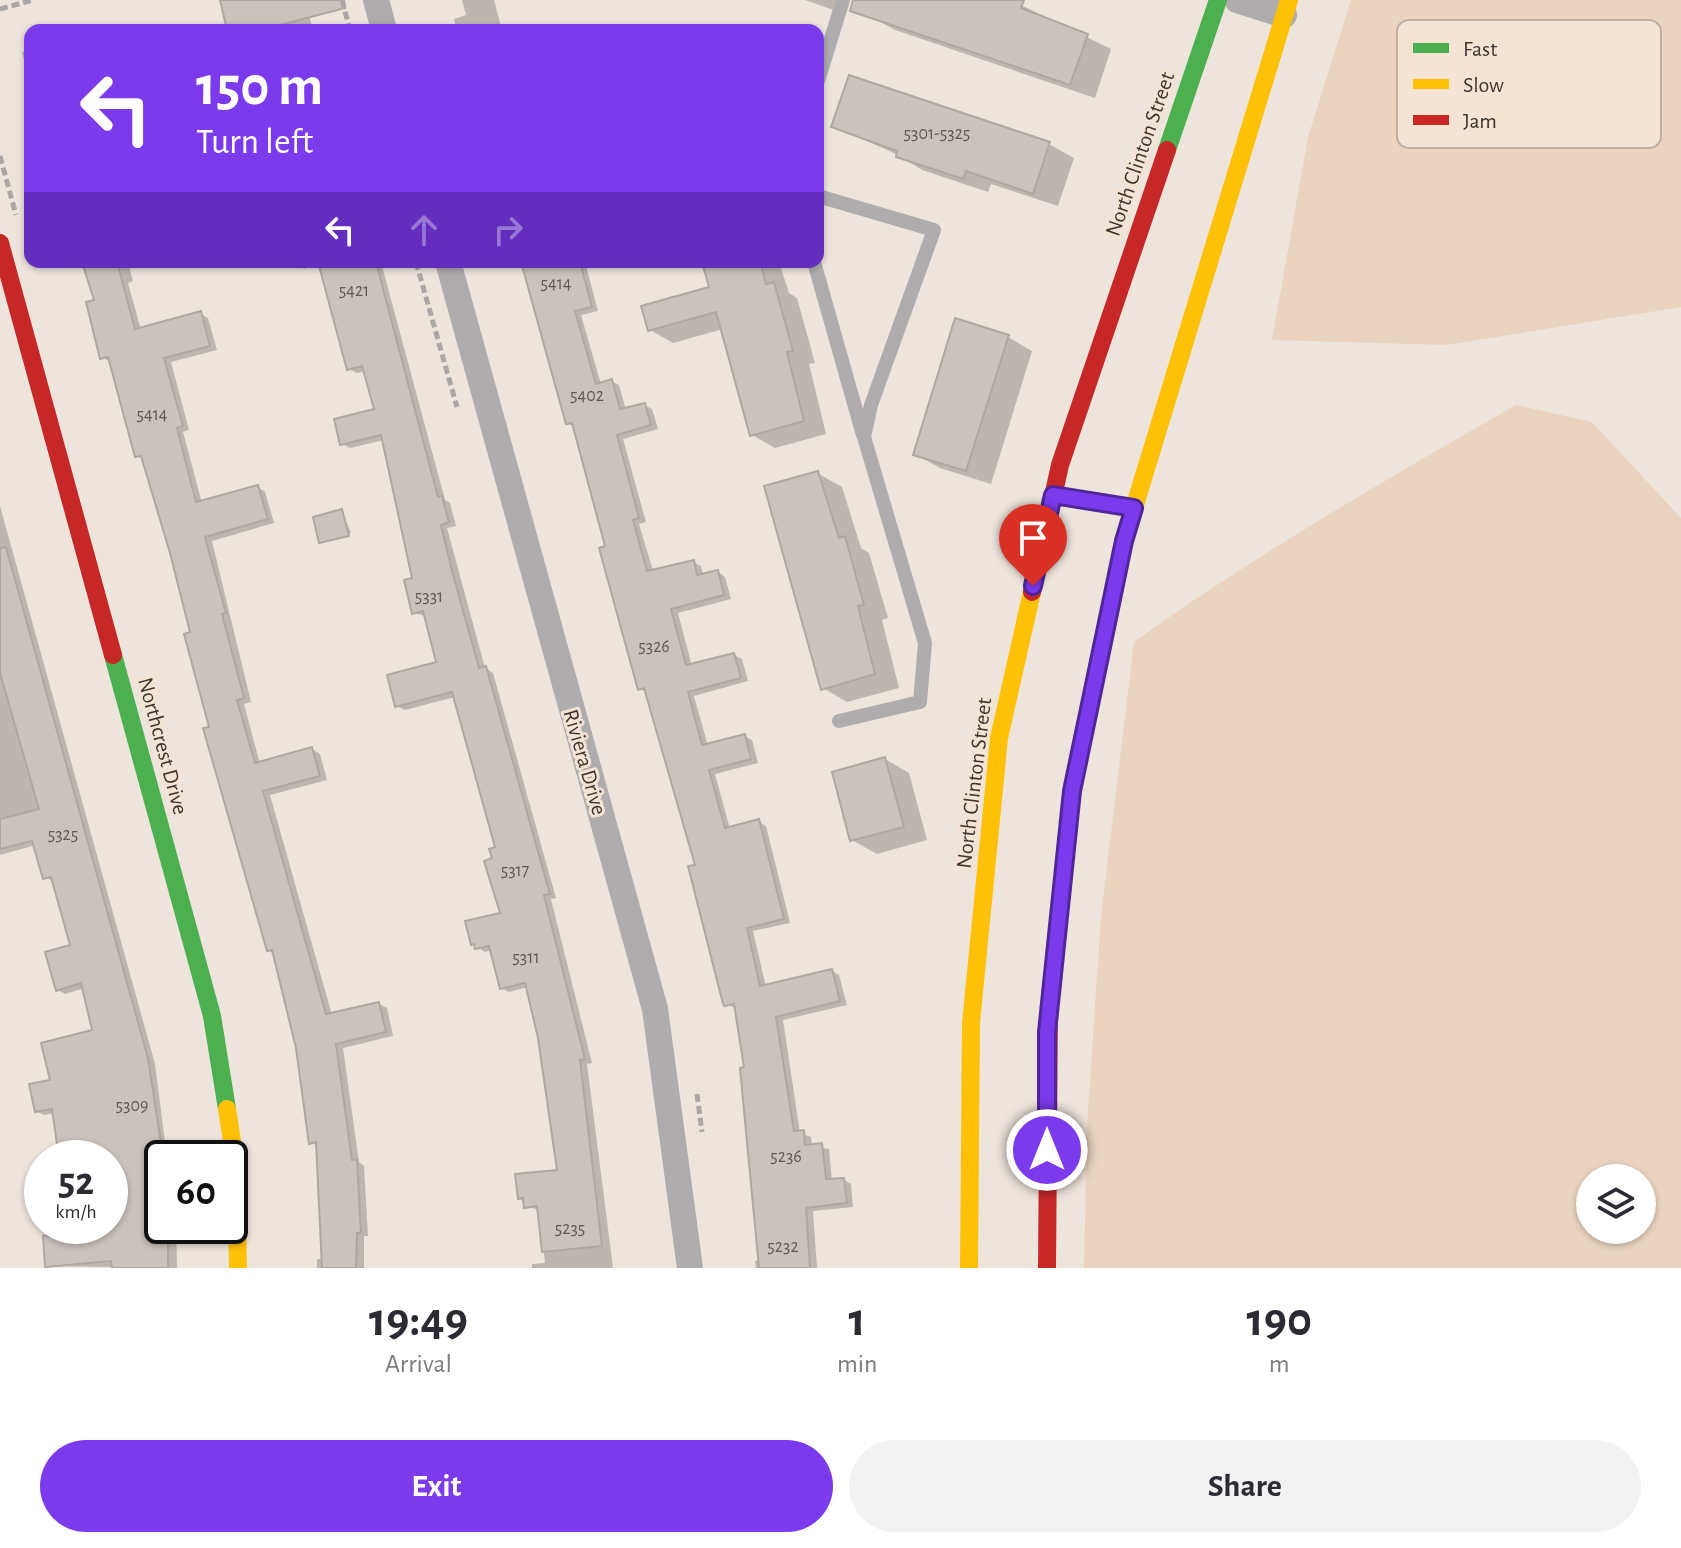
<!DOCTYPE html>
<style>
:root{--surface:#fff;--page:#f2f2f3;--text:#2b2b33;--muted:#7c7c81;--accent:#7c3aed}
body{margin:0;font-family:"Alegreya Sans",sans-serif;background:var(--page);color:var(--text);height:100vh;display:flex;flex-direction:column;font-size:30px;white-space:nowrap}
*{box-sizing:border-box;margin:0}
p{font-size:26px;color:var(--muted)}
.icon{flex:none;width:44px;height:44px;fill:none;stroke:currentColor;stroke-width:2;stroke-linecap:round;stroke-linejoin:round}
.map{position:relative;height:1268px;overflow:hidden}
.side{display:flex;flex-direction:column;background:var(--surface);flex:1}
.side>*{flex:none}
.banner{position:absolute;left:24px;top:24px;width:800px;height:244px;border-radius:16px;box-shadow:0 2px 6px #0004;background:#7c3aed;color:#fff;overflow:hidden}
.buttons{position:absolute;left:1576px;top:1164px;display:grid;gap:16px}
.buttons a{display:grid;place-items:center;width:80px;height:80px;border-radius:50%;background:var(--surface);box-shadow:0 2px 6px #0004;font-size:40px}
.speed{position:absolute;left:24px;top:1140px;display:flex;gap:16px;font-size:40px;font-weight:700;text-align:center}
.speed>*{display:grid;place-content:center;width:104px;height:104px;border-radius:50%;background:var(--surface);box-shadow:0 2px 6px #0004;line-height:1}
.speed small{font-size:20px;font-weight:400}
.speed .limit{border:4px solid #111;border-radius:12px;background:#fff;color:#111}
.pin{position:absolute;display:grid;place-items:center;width:68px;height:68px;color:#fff;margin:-82px -34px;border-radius:50% 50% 50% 0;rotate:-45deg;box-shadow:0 0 8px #0007}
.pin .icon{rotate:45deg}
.me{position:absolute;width:88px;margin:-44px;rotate:0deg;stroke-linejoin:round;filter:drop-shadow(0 0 6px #0008)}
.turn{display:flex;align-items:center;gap:28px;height:168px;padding:0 40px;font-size:36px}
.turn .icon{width:104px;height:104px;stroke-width:2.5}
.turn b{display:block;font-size:56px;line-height:68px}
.lanes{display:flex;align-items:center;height:76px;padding:0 40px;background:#0003;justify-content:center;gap:40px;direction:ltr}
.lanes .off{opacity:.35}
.eta{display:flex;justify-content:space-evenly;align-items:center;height:136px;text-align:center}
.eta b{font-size:48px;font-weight:700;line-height:56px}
.primary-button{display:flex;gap:16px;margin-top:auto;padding:16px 40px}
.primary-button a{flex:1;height:92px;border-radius:48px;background:var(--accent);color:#fff;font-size:32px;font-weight:700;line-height:92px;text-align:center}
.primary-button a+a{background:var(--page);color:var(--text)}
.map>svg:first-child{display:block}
</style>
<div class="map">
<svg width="1681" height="1268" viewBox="0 0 1681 1268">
<rect width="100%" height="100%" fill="#ede4dc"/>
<!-- green -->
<path fill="#ead4bf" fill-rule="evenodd" d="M1351,0H1681V307L1447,345L1272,340L1308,137Z
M1516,405L1592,422L1681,518V1268H1084L1087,1125L1101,916L1134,642C1255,555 1387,479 1516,405ZM1590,1178H1642V1230H1590Z"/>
<!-- shadow -->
<path fill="#0003" d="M224,0H305L313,30H229Z
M462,0H494L502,30H457L454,19L466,15Z
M805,0H847L842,13Z
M876,0H1011L1111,49L1095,98L895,30L870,16Z
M30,50V83L22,52Z
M850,77L1049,144L1074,158L1058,206L991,184L988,192L922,170L898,155L834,126Z
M85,262H128L133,281L128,283L141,330L201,314L208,318L217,350L171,362L189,430L183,432L202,503L258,487L265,492L274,523L212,541L251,702L244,704L260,764L312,749L320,754L327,780L270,795L332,1015L379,1004L387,1008L393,1036L343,1048L359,1162L364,1166L368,1236H364V1268H317V1259H324L319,1147L311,1142L298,1048L275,954L268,950L212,728L192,634L145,460L137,456L110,362L102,357L96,302Z
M295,262H381L445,500L450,503L456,526L447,528L485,668L493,673L556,898L551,899L592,1063L587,1064L613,1268H532V1264L545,1263L539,1210L526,1206L519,1197L559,1172L540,1038L528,987L509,992L501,988L492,950L485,952L472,944L502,915L494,860L497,849L455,697L405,710L397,706L438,664L426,616L414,613V579L384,440L350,448L342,444L376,410L366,371L357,373L349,369L321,264L304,269Z
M524,262H585L598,311L581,315L601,384L611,381L619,385L626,410L644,405L652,409L658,429L623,439L646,522L639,524L653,571L693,562L701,566L703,576L718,572L725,577L731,599L678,613L692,666L734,655L742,659L748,681L694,696L708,746L745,736L752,740L758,763L715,774L730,829L758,821L766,826L790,923L753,931L766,987L832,971L839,975L847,1005L783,1020L800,1133L811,1137L812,1146L829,1149L832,1181L844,1180L851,1184L853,1207L813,1211L817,1268H756L755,1261H761L746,1069L737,1008L726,1005L698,866L647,693L640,689L608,547L575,428L568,423Z
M704,262H779L789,293L797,298L815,363L809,364L826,434L775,448L752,435L723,329L673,343L650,330L711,289Z
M1008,337L1032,351L991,484L940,468L915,454Z
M817,473L842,487L861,548L869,553L888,618L882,620L899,688L847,702L823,688Z
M0,506L155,1064L167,1158H162V1226H176L177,1268L47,1266L51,1226H110V1158H61L55,1113L44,1115L36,1111L52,1082L95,1032L85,988L65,994L58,990L73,947L54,881L45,878L36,845L0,855Z
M342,511L351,533L321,541Z
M885,759L909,773L927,840L877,854L852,840Z"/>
<!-- building -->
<path fill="#cac2bc" stroke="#aea8a1" stroke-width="2" d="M220,0H344L345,8L261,30H227Z
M853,0H1024L1021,8L1088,34L1070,85L850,11Z
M849,75L1050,142L1033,194L966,171L963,179L896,157L897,151L831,127Z
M82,262H117L135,329L201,311L210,346L164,358L183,426L177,428L196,502L258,485L268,519L205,537L226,613L222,614L244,698L237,700L255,763L312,747L320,776L263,791L326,1014L379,1002L386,1032L336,1044L352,1160L357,1159L361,1233H357L356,1268H322L316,1142L309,1144L296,1048L272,950L267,951L203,728L209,727L184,634L190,632L170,553L141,456L135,457L108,357L100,359L86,302L94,300Z
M318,262H376L438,497L442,496L449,522L441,525L451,567L479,668L486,666L550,894L544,895L585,1059L580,1060L602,1246L542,1252L537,1206L524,1208L523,1198L518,1199L515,1174L557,1170L538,1038L525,983L500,989L489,946L475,949L474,944L471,945L465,921L500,913L484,861L492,858L489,849L495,847L452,692L395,707L387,675L436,662L423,611L412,614L404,580L412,578L381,435L340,445L334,419L374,409L362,366L347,370Z
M521,262H580L592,307L575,311L596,384L612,379L620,409L645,403L651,425L617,435L639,518L633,520L647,571L694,560L697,575L718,570L724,595L671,609L686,665L734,653L741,678L688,692L702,745L745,734L751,759L709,770L725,828L759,819L784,919L747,928L760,986L832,969L840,1001L776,1017L794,1131L804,1130L805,1145L822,1143L826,1179L844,1178L847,1203L806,1208L810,1268H759L740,1068L744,1067L734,1004L724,1006L722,1000L688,866L695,865L644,688L638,690L599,548L605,546L572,423L566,424Z
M702,262H760L766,284L774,282L793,351L787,352L804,421L750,436L716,312L648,331L641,306L709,287Z
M955,318L1009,335L966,471L913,455Z
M818,471L839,538L845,536L864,605L858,606L875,674L821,690L764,486Z
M342,509L349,536L319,543L313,517Z
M6,547L148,1058L162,1150V1242L168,1241V1268H112L111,1261L45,1267L43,1236L110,1229V1158H59L52,1109L35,1112L29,1084L50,1080L41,1043L92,1030L81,983L56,991L45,952L70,945L51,877L43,879L32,841L0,849V819L39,809L0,673V548Z
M885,757L904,827L850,841L832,772Z"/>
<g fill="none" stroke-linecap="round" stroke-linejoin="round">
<!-- path -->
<path stroke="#aaa6a5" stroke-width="5" stroke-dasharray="8 4" stroke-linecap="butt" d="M342,0L350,30
M0,9L33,0
M0,156L16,215
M416,262L457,407
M697,1094L702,1132"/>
<!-- lane -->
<path stroke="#afacae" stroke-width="14" d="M818,81L843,0
M818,196L934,230L871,405L864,437L925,643L920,702L839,721
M814,262L863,435
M1057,496L1132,508"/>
<!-- street -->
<path stroke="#afacae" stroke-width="26" d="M376,0L384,30
M1237,0L1284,15
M448,262L655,1009L690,1268"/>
<!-- fast -->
<path stroke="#4caf50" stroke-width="18" d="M1167,150L1218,0
M113,655L212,1016L227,1109
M1049,1008L1072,791L1114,589"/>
<!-- slow -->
<path stroke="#ffc107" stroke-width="18" d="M1114,589L1124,541L1289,0
M227,1109L236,1166L238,1268
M969,1268L971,1023L999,738L1032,592"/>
<!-- jam -->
<path stroke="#c62828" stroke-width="18" d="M0,243L113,655
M1032,592L1060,465L1167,150
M1047,1268L1049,1008"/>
</g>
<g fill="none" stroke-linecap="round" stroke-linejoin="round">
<defs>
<path id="route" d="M1033,586L1053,495L1134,508L1124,541L1072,791L1047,1032V1150"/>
</defs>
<!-- route casing -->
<use href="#route" stroke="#51269a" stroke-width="20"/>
<!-- route -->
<use href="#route" stroke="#7c3aed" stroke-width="14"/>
</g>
<g text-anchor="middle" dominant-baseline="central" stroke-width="6" stroke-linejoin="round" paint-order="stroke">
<!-- number labels -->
<g font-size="18" fill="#605953">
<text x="937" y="134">5301-5325</text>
<text x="556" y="284">5414</text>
<text x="354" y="291">5421</text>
<text x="587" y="396">5402</text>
<text x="152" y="415">5414</text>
<text x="429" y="597">5331</text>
<text x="654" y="647">5326</text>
<text x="63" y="835">5325</text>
<text x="515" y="871">5317</text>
<text x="526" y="958">5311</text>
<text x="132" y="1106">5309</text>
<text x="786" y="1157">5236</text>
<text x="570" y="1229">5235</text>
<text x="783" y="1247">5232</text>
</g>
<!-- street labels -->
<g font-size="22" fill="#3d3630" stroke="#f5e3d4">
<text transform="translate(1140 154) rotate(-71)">North Clinton Street</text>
<text transform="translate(163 746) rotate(75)">Northcrest Drive</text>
<text transform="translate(585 762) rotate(74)">Riviera Drive</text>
<text transform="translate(974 783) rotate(-83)">North Clinton Street</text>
</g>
</g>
<!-- legend -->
<rect x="1397" y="20" width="264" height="128" rx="12" fill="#f5e3d4" stroke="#beafa3" stroke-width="2"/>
<rect x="1413" y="43" width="36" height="10" fill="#4caf50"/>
<rect x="1413" y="79" width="36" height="10" fill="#ffc107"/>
<rect x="1413" y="115" width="36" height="10" fill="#c62828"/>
<g font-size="22" fill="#3d3630">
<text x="1463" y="56">Fast</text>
<text x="1463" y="92">Slow</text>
<text x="1463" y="128">Jam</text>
</g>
</svg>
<div class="buttons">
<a><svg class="icon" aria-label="layers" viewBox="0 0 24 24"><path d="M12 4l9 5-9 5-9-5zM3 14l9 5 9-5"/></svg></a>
</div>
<div class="speed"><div>52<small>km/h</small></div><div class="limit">60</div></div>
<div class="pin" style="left:1033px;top:586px;background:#d93025"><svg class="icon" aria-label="arrive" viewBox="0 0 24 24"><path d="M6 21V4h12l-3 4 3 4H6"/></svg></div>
<svg class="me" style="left:1047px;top:1150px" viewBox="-20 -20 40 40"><circle r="17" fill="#7c3aed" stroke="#fff" stroke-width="3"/><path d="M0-11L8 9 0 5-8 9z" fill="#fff"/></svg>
<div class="banner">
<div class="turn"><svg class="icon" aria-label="left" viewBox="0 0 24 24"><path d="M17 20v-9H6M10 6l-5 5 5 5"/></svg><div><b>150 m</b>Turn left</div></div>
<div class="lanes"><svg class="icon" aria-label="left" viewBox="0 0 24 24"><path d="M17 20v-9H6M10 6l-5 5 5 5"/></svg><svg class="icon off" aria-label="ahead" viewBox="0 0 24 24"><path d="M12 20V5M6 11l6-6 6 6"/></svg><svg class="icon off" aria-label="right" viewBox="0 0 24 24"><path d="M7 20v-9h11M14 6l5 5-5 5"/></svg></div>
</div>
</div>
<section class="side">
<div class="eta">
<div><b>19:49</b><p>Arrival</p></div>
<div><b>1</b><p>min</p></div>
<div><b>190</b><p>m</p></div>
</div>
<div class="primary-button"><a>Exit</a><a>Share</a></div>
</section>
